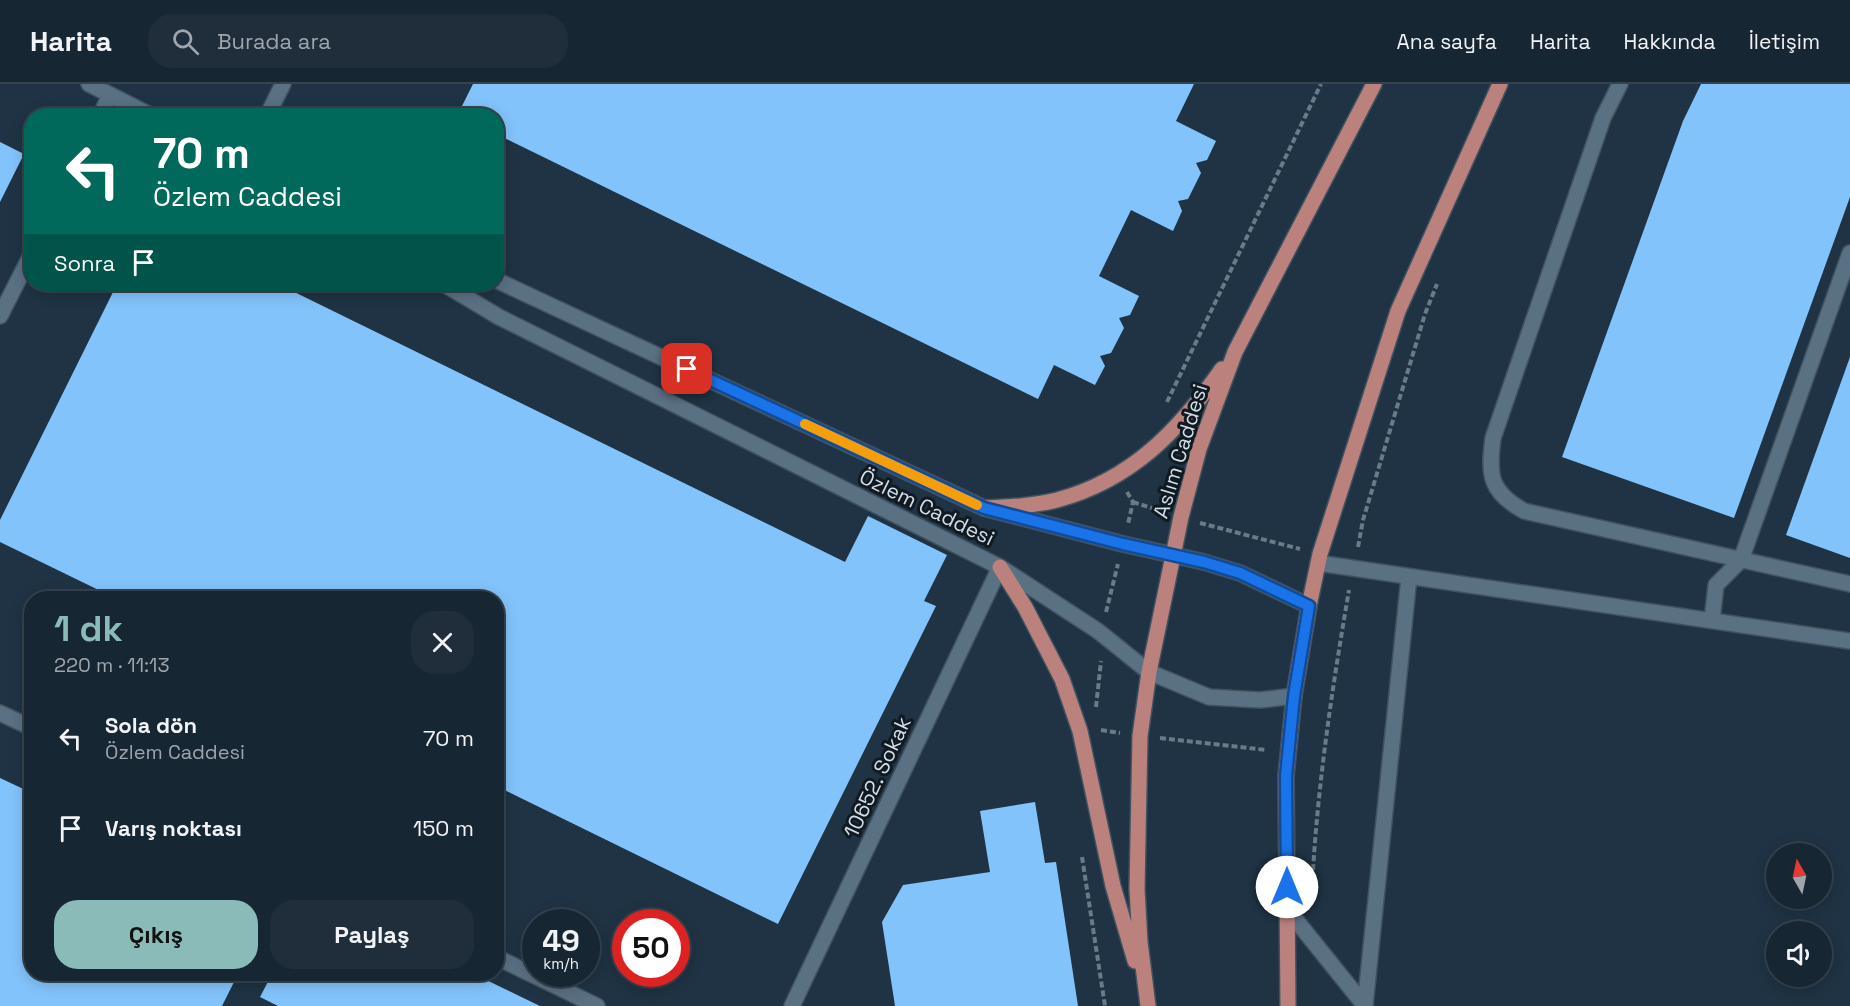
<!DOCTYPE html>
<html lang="tr">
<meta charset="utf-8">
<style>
:root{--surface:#172633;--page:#202e3b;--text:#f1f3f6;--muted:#9ea5ac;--line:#36434e;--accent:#8bbbb9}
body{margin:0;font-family:"Space Grotesk",sans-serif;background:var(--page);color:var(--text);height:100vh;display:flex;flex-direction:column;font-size:22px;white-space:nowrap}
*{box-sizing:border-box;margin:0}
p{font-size:20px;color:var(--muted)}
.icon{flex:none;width:33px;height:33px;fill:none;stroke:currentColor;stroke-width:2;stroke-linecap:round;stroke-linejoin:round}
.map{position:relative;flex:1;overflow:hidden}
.details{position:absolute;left:24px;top:507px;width:480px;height:390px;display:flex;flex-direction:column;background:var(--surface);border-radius:24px;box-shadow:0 3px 15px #0003,0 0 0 2px var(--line)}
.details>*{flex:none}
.hud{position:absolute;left:24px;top:24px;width:480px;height:183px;border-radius:24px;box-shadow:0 3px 15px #0003,0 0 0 2px var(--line);background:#00695c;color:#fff;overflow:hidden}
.needle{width:39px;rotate:351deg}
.controls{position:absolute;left:1766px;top:759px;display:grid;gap:12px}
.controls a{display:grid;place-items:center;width:66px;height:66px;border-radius:50%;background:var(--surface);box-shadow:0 3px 15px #0003,0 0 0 2px var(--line);font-size:30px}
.speed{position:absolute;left:522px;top:825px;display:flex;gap:12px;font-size:30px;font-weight:700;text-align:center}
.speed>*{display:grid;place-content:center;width:78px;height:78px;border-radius:50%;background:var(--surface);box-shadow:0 3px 15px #0003,0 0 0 2px var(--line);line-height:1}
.speed small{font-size:15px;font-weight:400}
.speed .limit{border:9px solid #d22;background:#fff;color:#111}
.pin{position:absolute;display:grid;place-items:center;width:51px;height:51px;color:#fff;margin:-26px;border-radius:12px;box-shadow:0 3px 9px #0006}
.me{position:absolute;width:66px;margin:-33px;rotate:0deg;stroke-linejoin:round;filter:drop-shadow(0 0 4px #0008)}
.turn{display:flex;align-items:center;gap:21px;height:126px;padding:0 30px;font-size:27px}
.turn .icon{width:78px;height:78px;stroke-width:2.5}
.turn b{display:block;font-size:42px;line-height:51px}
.then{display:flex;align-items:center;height:57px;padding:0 30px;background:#0003;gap:12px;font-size:22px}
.round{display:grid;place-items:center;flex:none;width:63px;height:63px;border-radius:24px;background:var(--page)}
.head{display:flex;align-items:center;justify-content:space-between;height:102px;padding:0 30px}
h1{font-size:36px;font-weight:700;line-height:45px;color:var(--accent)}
.action{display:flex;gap:12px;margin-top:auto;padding:12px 30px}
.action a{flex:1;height:69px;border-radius:24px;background:var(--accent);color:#111;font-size:24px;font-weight:700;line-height:69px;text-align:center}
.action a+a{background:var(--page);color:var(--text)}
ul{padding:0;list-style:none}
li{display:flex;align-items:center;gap:18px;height:90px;padding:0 30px}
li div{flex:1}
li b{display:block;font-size:22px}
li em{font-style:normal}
header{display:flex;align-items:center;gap:36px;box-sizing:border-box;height:84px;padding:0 30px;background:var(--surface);border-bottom:2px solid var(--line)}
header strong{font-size:28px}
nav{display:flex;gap:33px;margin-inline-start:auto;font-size:21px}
.search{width:420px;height:54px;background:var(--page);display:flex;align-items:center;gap:15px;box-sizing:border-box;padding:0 21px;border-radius:24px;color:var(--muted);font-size:22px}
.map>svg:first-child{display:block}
</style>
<header>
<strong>Harita</strong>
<div class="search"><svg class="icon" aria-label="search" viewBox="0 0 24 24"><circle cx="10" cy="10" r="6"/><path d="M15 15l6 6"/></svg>Burada ara</div>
<nav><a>Ana sayfa</a><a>Harita</a><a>Hakkında</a><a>İletişim</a></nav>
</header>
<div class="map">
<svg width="1850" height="922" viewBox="0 0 1850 922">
<rect width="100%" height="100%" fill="#1f3344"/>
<!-- building -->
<path fill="#83c3fb" d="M473,0H1194L1176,37L1216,57L1207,76L1196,79L1201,89L1188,115L1178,117L1182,127L1173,147L1131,126L1099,192L1139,212L1130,231L1119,234L1124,244L1111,269L1100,272L1105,282L1095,301L1054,281L1038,315L496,50V32H457Z
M1701,0H1850V113L1734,434L1562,373L1683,37Z
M0,58L24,70L0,118Z
M117,200H278L845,478L868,432L947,471L924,517L936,522L778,840L496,702V514H115L0,458V436Z
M1850,273V474L1786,451Z
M0,694L32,709V890H238L222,922H0Z
M1035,718L1045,779L1056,778L1078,922H895L882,838L903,801L990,788L980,727Z
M272,890H474L540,922H278L260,913Z"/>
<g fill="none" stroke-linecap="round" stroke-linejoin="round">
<defs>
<path id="minor" d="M89,0L152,32
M1620,0L1603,34L1493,354C1488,392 1490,408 1524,427L1850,500
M100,32L110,11
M267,32L283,0
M496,196L984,424L1123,460L1204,478L1240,489L1309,522
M444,200L499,233L1000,483L1098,547L1149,588L1209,613L1260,616L1294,612
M0,232L32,169
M1318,479L1850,557
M1712,536L1716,501L1741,476L1850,169
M0,629L32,644
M1287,825L1365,922
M496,873L597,922
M792,922L1000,483
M1365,922L1409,493"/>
<path id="major" d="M984,424C1008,423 1033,422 1057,416C1132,396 1179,346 1222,285
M1000,483L1025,523L1062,595L1080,647L1113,802L1135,877
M1148,922L1140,858L1137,805L1140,652L1149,588L1181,433L1199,365L1235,268L1374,0
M1288,922L1286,692L1294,612L1309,522L1320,470L1398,227L1500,0"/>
</defs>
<!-- minor casing -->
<use href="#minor" stroke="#40515f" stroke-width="18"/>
<!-- major casing -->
<use href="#major" stroke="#40515f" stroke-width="18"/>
<!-- path -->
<path stroke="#697a88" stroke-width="4" stroke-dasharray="6 3" stroke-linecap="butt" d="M1167,318L1321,0
M1127,408L1133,418L1128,440
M1133,418L1161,427
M1200,439L1300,465
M1358,463L1363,436L1425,230L1437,200
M1106,528L1118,480
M1096,623L1101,577
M1101,646L1120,649
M1160,654L1266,666
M1082,773L1105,922
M1312,804C1317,704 1332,605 1349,506"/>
<!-- minor -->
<use href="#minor" stroke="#5a7083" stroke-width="15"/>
<!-- major -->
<use href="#major" stroke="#bb817d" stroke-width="15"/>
</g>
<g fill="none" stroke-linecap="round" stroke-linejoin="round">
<defs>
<path id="route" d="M687,285L984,424L1123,460L1204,478L1240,489L1309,522L1294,612L1286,692L1287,803"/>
</defs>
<!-- route casing -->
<use href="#route" stroke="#114b97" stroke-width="15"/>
<!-- route -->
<use href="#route" stroke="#1a73e8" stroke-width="10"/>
<!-- slow -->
<path stroke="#f59e0b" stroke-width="10" d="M805,340L977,421"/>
</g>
<g text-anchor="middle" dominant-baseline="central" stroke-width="6" stroke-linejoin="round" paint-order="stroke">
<!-- street labels -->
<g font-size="21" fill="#d2dee9" stroke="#111a21">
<text transform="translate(1180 367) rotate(-73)">Aslım Caddesi</text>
<text transform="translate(927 423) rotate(26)">Özlem Caddesi</text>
<text transform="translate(877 693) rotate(-65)">10652. Sokak</text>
</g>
</g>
</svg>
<div class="controls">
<a><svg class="needle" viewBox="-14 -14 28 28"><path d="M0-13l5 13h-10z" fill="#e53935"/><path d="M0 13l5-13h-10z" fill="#9ea5ac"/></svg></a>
<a><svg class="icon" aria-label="sound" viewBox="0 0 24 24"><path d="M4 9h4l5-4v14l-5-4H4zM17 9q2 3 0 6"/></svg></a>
</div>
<div class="speed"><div>49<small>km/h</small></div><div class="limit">50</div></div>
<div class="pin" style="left:687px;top:285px;background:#d93025"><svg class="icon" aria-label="arrive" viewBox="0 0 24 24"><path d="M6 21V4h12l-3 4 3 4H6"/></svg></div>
<svg class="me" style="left:1287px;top:803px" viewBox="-20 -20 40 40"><circle r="19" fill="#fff"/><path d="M0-13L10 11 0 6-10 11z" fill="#1a73e8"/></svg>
<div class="hud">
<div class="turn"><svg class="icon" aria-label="left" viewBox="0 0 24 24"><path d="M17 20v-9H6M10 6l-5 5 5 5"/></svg><div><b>70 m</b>Özlem Caddesi</div></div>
<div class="then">Sonra<svg class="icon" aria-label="arrive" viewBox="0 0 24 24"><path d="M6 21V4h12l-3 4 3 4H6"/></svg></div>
</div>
<section class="details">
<div class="head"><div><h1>1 dk</h1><p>220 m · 11:13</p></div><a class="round"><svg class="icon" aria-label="close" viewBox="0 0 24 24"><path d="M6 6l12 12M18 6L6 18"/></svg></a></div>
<ul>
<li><svg class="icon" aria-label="left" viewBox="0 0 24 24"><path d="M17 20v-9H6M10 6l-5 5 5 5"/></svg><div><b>Sola dön</b><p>Özlem Caddesi</p></div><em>70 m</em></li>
<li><svg class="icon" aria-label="arrive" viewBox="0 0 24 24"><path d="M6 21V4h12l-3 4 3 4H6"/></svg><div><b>Varış noktası</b></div><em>150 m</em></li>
</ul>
<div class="action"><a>Çıkış</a><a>Paylaş</a></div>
</section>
</div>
